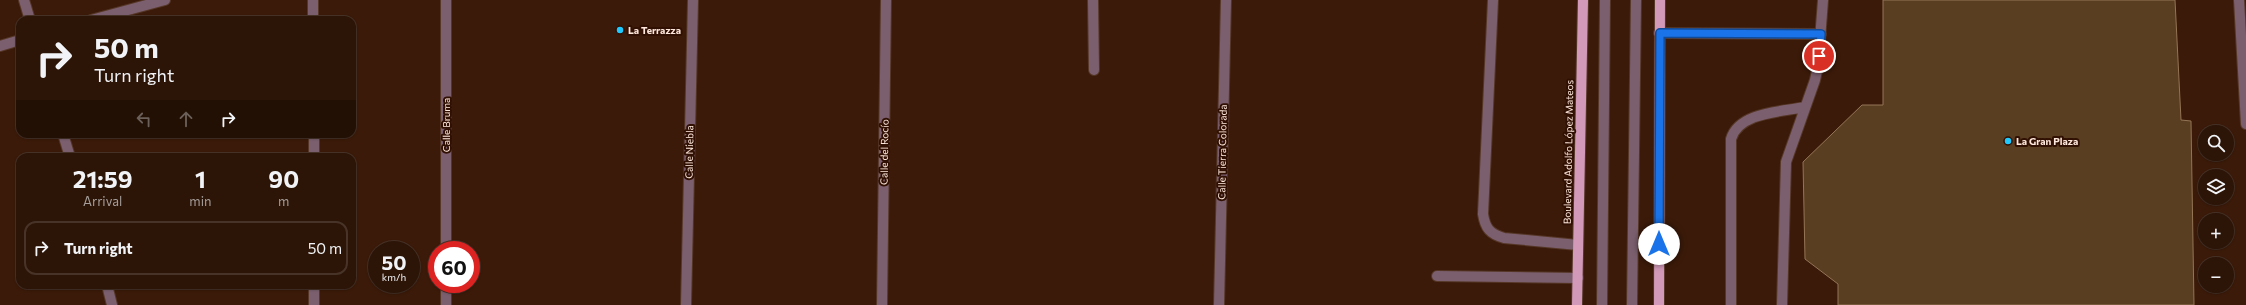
<!DOCTYPE html>
<meta charset="utf-8">
<style>
:root{--surface:#2c1407;--page:#341d11;--text:#f1f3f6;--muted:#a69e9b;--line:#483328}
body{margin:0;font-family:Commissioner,sans-serif;background:var(--page);color:var(--text);height:100vh;display:flex;flex-direction:column;font-size:15px;white-space:nowrap}
*{box-sizing:border-box;margin:0}
p{font-size:13px;color:var(--muted)}
.icon{flex:none;width:22px;height:22px;fill:none;stroke:currentColor;stroke-width:2;stroke-linecap:round;stroke-linejoin:round}
.map{position:relative;flex:1;overflow:hidden}
.sheet{position:absolute;left:16px;top:153px;width:340px;height:136px;display:flex;flex-direction:column;background:var(--surface);border-radius:12px;box-shadow:0 1px 3px #0004,0 0 0 1px var(--line)}
.sheet>*{flex:none}
.hud{position:absolute;left:16px;top:16px;width:340px;height:122px;border-radius:12px;box-shadow:0 1px 3px #0004,0 0 0 1px var(--line);background:#2c1407;color:var(--text);overflow:hidden}
.controls{position:absolute;left:2198px;top:125px;display:grid;gap:8px}
.controls a{display:grid;place-items:center;width:36px;height:36px;border-radius:50%;background:var(--surface);box-shadow:0 1px 3px #0004,0 0 0 1px var(--line);font-size:20px}
.speed{position:absolute;left:368px;top:241px;display:flex;gap:8px;font-size:20px;font-weight:700;text-align:center}
.speed>*{display:grid;place-content:center;width:52px;height:52px;border-radius:50%;background:var(--surface);box-shadow:0 1px 3px #0004,0 0 0 1px var(--line);line-height:1}
.speed small{font-size:10px;font-weight:400}
.speed .limit{border:6px solid #d22;background:#fff;color:#111}
.pin{position:absolute;display:grid;place-items:center;width:34px;height:34px;color:#fff;margin:-17px;border:2px solid #fff;border-radius:50%;box-shadow:0 1px 4px #0007}
.me{position:absolute;width:44px;margin:-22px;rotate:0deg;stroke-linejoin:round;filter:drop-shadow(0 0 3px #0008)}
.turn{display:flex;align-items:center;gap:14px;height:84px;padding:0 12px;font-size:18px}
.turn .icon{width:52px;height:52px;stroke-width:2.5}
.turn b{display:block;font-size:28px;line-height:34px}
.lanes{display:flex;align-items:center;height:38px;padding:0 12px;background:#0003;justify-content:center;gap:20px;direction:ltr}
.lanes .off{opacity:.35}
.eta{display:flex;justify-content:space-evenly;align-items:center;height:68px;text-align:center}
.eta b{font-size:24px;font-weight:700;line-height:28px}
ul{padding:0;list-style:none}
li{display:flex;align-items:center;gap:12px;height:54px;margin:0 8px 6px;padding:0 4px;border:2px solid var(--line);border-radius:12px}
li div{flex:1}
li b{display:block;font-size:15px}
li em{font-style:normal}
.map>svg:first-child{display:block}
</style>
<div class="map">
<svg width="2246" height="305" viewBox="0 0 2246 305">
<rect width="100%" height="100%" fill="#3b1a09"/>
<!-- building -->
<path fill="#5a3e21" stroke="#947556" d="M1883,0H2175L2181,120L2191,121L2194,305H1838V284L1805,259L1803,162L1862,105H1883Z"/>
<g fill="none" stroke-linecap="round" stroke-linejoin="round">
<defs>
<path id="minor" d="M24,0L30,20
M313,0V20
M446,0V250
M1093,0L1094,70
M1493,0L1483,214C1485,228 1490,234 1504,238L1578,245
M2239,0L2246,124
M91,20L165,0
M1659,33L1821,34
M0,46L20,40
M63,134L70,157
M314,134V157
M1437,276L1578,278
M446,284V305
M107,285L112,305
M314,285V305
M686,305L693,0
M882,305L886,0
M1219,305L1226,0
M1602,305L1605,0
M1632,305L1636,0
M1731,305V139C1739,112 1781,112 1805,107
M1782,305L1786,162L1815,80L1818,66L1823,0"/>
<path id="major" d="M1577,305L1583,0
M1659,305L1660,0"/>
</defs>
<!-- minor casing -->
<use href="#minor" stroke="#563727" stroke-width="12"/>
<!-- major casing -->
<use href="#major" stroke="#563727" stroke-width="12"/>
<!-- minor -->
<use href="#minor" stroke="#7b5f6e" stroke-width="10"/>
<!-- major -->
<use href="#major" stroke="#d299b8" stroke-width="10"/>
</g>
<g fill="none" stroke-linecap="round" stroke-linejoin="round">
<defs>
<path id="route" d="M1659,244L1660,33L1821,34L1819,56"/>
</defs>
<!-- route casing -->
<use href="#route" stroke="#114b97" stroke-width="10"/>
<!-- route -->
<use href="#route" stroke="#1a73e8" stroke-width="7"/>
</g>
<!-- markers -->
<g fill="#20c9fd" stroke="#301002" stroke-width="1.5">
<circle cx="620" cy="30" r="4"/>
<circle cx="2008" cy="141" r="4"/>
</g>
<g text-anchor="middle" dominant-baseline="central" stroke-width="4" stroke-linejoin="round" paint-order="stroke">
<!-- poi labels -->
<g font-size="10" font-weight="bold" fill="#fee7dc" stroke="#301002" text-anchor="start">
<text x="628" y="30">La Terrazza</text>
<text x="2016" y="141">La Gran Plaza</text>
</g>
<!-- street labels -->
<g font-size="10" fill="#fee7dc" stroke="#301002">
<text transform="translate(446 125) rotate(-90)">Calle Bruma</text>
<text transform="translate(689 152) rotate(-89)">Calle Niebla</text>
<text transform="translate(884 152) rotate(-89)">Calle del Rocío</text>
<text transform="translate(1222 152) rotate(-89)">Calle Tierra Colorada</text>
<text transform="translate(1568 152) rotate(-89)">Boulevard Adolfo López Mateos</text>
</g>
</g>
</svg>
<div class="controls">
<a><svg class="icon" aria-label="search" viewBox="0 0 24 24"><circle cx="10" cy="10" r="6"/><path d="M15 15l6 6"/></svg></a>
<a><svg class="icon" aria-label="layers" viewBox="0 0 24 24"><path d="M12 4l9 5-9 5-9-5zM3 14l9 5 9-5"/></svg></a>
<a>+</a>
<a>−</a>
</div>
<div class="speed"><div>50<small>km/h</small></div><div class="limit">60</div></div>
<div class="pin" style="left:1819px;top:56px;background:#d93025"><svg class="icon" aria-label="arrive" viewBox="0 0 24 24"><path d="M6 21V4h12l-3 4 3 4H6"/></svg></div>
<svg class="me" style="left:1659px;top:244px" viewBox="-20 -20 40 40"><circle r="19" fill="#fff"/><path d="M0-13L10 11 0 6-10 11z" fill="#1a73e8"/></svg>
<div class="hud">
<div class="turn"><svg class="icon" aria-label="right" viewBox="0 0 24 24"><path d="M7 20v-9h11M14 6l5 5-5 5"/></svg><div><b>50 m</b>Turn right</div></div>
<div class="lanes"><svg class="icon off" aria-label="left" viewBox="0 0 24 24"><path d="M17 20v-9H6M10 6l-5 5 5 5"/></svg><svg class="icon off" aria-label="ahead" viewBox="0 0 24 24"><path d="M12 20V5M6 11l6-6 6 6"/></svg><svg class="icon" aria-label="right" viewBox="0 0 24 24"><path d="M7 20v-9h11M14 6l5 5-5 5"/></svg></div>
</div>
<section class="sheet">
<div class="eta">
<div><b>21:59</b><p>Arrival</p></div>
<div><b>1</b><p>min</p></div>
<div><b>90</b><p>m</p></div>
</div>
<ul>
<li><svg class="icon" aria-label="right" viewBox="0 0 24 24"><path d="M7 20v-9h11M14 6l5 5-5 5"/></svg><div><b>Turn right</b></div><em>50 m</em></li>
</ul>
</section>
</div>
